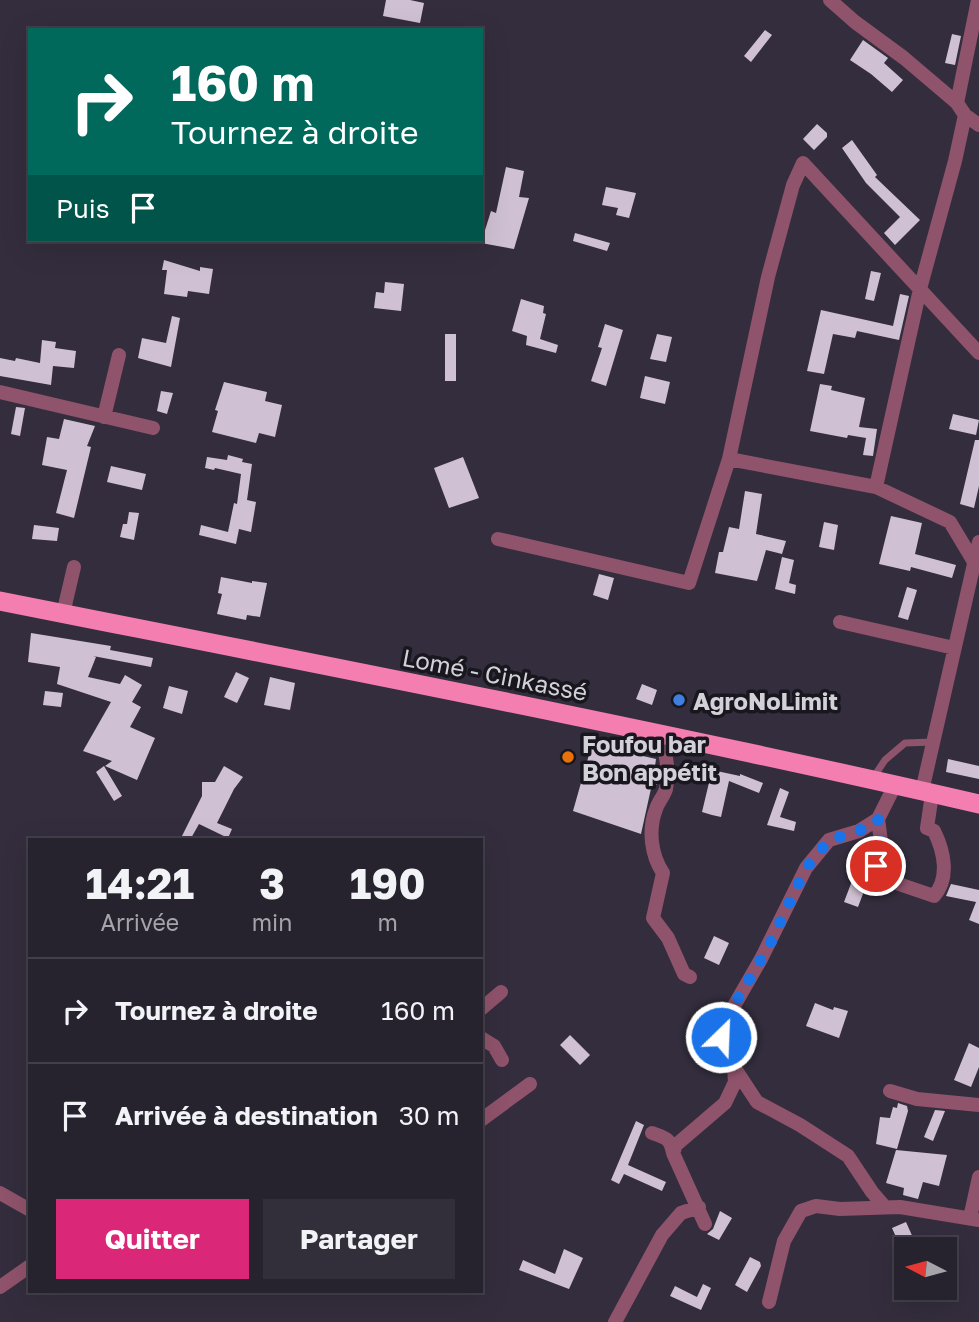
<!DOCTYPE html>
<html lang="fr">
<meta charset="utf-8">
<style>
:root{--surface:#26222e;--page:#322f3a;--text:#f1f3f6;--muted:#a4a4aa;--line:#423f4a;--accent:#db2777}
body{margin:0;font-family:"Golos Text",sans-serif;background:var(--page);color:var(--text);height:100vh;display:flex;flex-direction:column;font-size:26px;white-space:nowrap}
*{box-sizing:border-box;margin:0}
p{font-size:23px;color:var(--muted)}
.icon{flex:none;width:38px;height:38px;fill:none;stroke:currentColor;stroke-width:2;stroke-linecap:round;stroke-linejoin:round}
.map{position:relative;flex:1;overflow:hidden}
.panel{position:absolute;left:28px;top:838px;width:455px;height:455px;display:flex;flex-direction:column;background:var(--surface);border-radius:0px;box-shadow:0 7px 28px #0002,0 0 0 2px var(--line)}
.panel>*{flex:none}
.top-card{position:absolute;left:28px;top:28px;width:455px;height:214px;border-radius:0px;box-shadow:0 7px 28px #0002,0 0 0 2px var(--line);background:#00695c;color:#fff;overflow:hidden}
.needle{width:46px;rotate:276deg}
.fabs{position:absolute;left:894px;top:1237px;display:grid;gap:14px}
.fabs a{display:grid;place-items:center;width:63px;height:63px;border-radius:0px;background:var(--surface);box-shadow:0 7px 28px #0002,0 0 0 2px var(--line);font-size:35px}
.pin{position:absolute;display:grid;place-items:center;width:60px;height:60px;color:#fff;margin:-30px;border:4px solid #fff;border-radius:50%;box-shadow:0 2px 7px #0007}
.me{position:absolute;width:77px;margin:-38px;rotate:24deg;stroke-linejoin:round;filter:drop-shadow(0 0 5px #0008)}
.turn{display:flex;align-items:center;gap:24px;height:147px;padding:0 28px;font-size:32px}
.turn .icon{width:91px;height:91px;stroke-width:2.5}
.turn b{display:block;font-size:49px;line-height:60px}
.then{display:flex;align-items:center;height:66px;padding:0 28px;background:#0003;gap:14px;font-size:26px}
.eta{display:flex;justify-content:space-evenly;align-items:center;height:119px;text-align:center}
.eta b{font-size:42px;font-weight:700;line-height:49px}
.button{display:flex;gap:14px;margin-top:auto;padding:14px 28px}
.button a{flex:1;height:80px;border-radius:0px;background:var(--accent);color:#fff;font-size:28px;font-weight:700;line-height:80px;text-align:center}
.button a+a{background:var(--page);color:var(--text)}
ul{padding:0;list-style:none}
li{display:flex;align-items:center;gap:21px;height:105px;padding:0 28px;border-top:2px solid var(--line)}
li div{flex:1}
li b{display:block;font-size:26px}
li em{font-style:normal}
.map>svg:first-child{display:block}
</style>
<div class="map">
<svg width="979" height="1322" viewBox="0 0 979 1322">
<rect width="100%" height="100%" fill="#332d3d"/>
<!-- building -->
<path fill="#cfc1d3" d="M386,0H410L424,3L420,23L383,16Z
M765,30L772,35L751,62L744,56Z
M952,34L961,36L955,65L945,63Z
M863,40L888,58L884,63L903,80L892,92L871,74L850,60Z
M817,124L827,133V137L814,150L803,139Z
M852,140L877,175L875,177L920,220L895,245L884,233L900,217L866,183L842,148Z
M506,167L524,171L519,197L529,198L514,249L481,243L491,211L496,213Z
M606,187L636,193L629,218L616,215L618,208L602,205Z
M575,233L610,243L607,251L573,241Z
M164,260L200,271V267L213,269L209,294L188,291L187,297L164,294L167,270H162Z
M871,271L881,273L874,301L865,299Z
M385,282L404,284L401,311L374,308L376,292L384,293Z
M900,294L909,296L899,340L857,331L855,338L833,334L824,374L807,371L821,310L893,326Z
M521,299L544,306L543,313L546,314L540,339L558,345L556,353L526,345L527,336L512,331Z
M172,316L180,318L171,367L138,358L142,338L166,343Z
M605,324L623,330L606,386L591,381L602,348L598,347Z
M445,334H456V381H445Z
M657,334L672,337L666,362L650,359Z
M42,340L56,342L55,348L76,351L74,368L53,366L51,385L0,376V358L15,361L16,358L40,363Z
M645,376L670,382L665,404L640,398Z
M224,382L267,392L265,401L282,405L275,437L259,433L256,443L212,432L218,411L215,410Z
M820,384L832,386L831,390L865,398L859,427L877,429L873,456L863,455L866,438L848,435L847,438L810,431Z
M161,391L173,393L167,414L157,411Z
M16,407L25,408L20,436L11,434Z
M953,414L979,420L976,435L949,429Z
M64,419L95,426L87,446L91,447L74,518L56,513L67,470L42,465L47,437L59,439Z
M975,440H979V486L974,508L960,504Z
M228,455L243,459L242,462L252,464L247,500L256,502L251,532L239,529L236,544L199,535L201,525L228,532L234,503L237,504L241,474L215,468L214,470L205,468L207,457L227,460Z
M463,457L479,498L449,508L434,468Z
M111,466L146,474L142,490L107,482Z
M745,491L762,494L756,534L786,541L782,554L766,550L757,581L715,573L719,552H723L729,527L739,529Z
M129,512L139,513L134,540L120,537L123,524H127Z
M891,516L922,523L915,554L956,565L952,578L911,567L910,571L879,564Z
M824,522L838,525L834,550L819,547Z
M34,525L59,528L57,541L32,539Z
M782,557L794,560L789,583L796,585L795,594L775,589Z
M599,574L614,578L608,600L593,595Z
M221,577L252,583V581L267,583L260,617L247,615L246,620L217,614L222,594L218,593Z
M907,587L917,590L908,620L898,617Z
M31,633L111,646L110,650L153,658L151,667L93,656L96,657L88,677L120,684L125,675L142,685L132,702L141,707L130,727L155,738L137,780L105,766L112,761L83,751L111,702L57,684L60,667L28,662Z
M236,672L249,678L237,703L224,697Z
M270,677L295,683L290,710L264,705Z
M642,684L657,690L652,705L636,699Z
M169,686L188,691L182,714L163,708Z
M45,691L63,693L61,707L43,705Z
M592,744L656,759L654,774L658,775L657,785L652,784L641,834L573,811Z
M948,759L979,766V779L946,772Z
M104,766L122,796L114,801L96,772Z
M224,766L243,777L234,789L217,823L232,829L228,838L199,824L190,840H180L202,796V782H215Z
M712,770L740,776V774L763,783L759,793L729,781L721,817L712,815L702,812Z
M780,788L789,792L780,817L796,822L794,831L767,825Z
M855,873L869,878L858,907L844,902Z
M951,884L979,890V924L969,920L976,902L946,896Z
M714,936L729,943L719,965L704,958Z
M815,1003L833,1010L834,1007L848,1011L839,1038L806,1026Z
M570,1035L590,1055L580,1065L560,1045Z
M969,1043L979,1048V1067L971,1087L954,1080Z
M898,1103L907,1106L908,1111L897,1149L876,1144L880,1117L890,1118L893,1107L897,1108Z
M935,1110L945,1111L933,1141L924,1137Z
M636,1121L644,1125L628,1165L666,1182L662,1191L624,1174L619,1184L611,1180Z
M896,1150L947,1155L939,1186L923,1182L918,1199L903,1195L904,1188L886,1183Z
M720,1211L732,1218L719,1240L707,1234L713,1229Z
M906,1222L914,1240L900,1246L892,1228Z
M564,1249L583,1258L569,1289L519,1270L523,1260L555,1274Z
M750,1257L760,1262L761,1266L747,1292L735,1285Z
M703,1284L711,1288L701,1310L670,1296L675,1286L697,1297Z"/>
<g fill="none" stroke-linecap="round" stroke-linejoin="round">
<!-- service -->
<path stroke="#8f536b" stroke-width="7" d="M873,778L885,760L905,743L933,742"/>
<!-- minor -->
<path stroke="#8f536b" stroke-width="14" d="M830,0L855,22L904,58L957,103L965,115L979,125
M957,103L978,0
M0,392L153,428
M104,417L119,355
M876,487L920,289L955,161L965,115
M498,539L689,583L729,459
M974,562L950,522L876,487L729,459L768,277L793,185L803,163L979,353
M63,614L74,567
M840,622L954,648
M661,734C665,751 670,771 666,789C664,796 658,802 656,809C648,830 651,855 663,873L653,918L668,938L684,974L690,977
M922,791L979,542
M878,819L881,842L876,867L893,882L934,896C950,878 944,851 934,831L927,828L932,794
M481,1009L501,992
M481,1038L494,1046L502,1060
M734,1067L757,1102L800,1125L848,1156L872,1192L885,1207
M890,1091L917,1099L979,1105
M481,1120L530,1084
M652,1133C666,1138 670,1138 673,1153
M0,1193L30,1210
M970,1218L979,1177
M705,1224L673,1153L676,1145L725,1103L735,1082L734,1067L721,1037L727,1018L761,959L806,868L829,840L859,831L878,819L895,785
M0,1287L30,1266
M769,1302L784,1241L801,1211L816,1206L840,1209L900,1207L979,1220
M615,1322L662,1235L681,1213L699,1207"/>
<!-- trunk -->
<path stroke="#f47eb0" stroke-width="19" d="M0,601C327,666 654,729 979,804"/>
</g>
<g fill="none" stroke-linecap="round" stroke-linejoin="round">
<!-- route -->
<path stroke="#1a73e8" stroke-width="12" stroke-dasharray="0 21.6" d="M721,1037L727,1017L769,946L806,868L829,840L859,831L878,819L881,842L876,866"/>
</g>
<!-- markers -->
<circle fill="#3f7fe0" stroke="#19171e" stroke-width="2.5" cx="679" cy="700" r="7"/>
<circle fill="#e8710a" stroke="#19171e" stroke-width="2.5" cx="568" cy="757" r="7"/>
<g text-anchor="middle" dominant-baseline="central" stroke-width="7" stroke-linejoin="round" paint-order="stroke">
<!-- street labels -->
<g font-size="24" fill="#d3d0da" stroke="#19171e">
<text transform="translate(495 674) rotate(11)">Lomé - Cinkassé</text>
</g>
<!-- poi labels -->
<g font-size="24" font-weight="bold" fill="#d3d0da" stroke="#19171e" text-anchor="start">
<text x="693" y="700">AgroNoLimit</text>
<text x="582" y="743">Foufou bar<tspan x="582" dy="28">Bon appétit</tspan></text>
</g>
</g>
</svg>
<div class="fabs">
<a><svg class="needle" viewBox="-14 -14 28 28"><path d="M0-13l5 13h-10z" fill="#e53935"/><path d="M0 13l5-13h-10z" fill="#a4a4aa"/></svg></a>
</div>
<div class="pin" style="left:876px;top:866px;background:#d93025"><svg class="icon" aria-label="arrive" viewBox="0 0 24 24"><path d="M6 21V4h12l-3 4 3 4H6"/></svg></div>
<svg class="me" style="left:721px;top:1037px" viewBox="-20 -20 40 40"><circle r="17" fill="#1a73e8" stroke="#fff" stroke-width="3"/><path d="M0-11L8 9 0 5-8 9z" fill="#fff"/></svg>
<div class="top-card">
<div class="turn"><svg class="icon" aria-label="right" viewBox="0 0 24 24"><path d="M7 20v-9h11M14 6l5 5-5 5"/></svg><div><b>160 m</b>Tournez à droite</div></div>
<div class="then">Puis<svg class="icon" aria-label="arrive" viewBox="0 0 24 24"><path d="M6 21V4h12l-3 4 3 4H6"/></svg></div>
</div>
<section class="panel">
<div class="eta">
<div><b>14:21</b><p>Arrivée</p></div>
<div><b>3</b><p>min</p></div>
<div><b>190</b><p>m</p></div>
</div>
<ul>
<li><svg class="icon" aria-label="right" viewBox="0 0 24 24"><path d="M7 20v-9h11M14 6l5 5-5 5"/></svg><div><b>Tournez à droite</b></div><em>160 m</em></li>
<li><svg class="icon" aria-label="arrive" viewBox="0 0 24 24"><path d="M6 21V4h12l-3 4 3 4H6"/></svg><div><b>Arrivée à destination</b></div><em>30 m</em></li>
</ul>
<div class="button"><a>Quitter</a><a>Partager</a></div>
</section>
</div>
